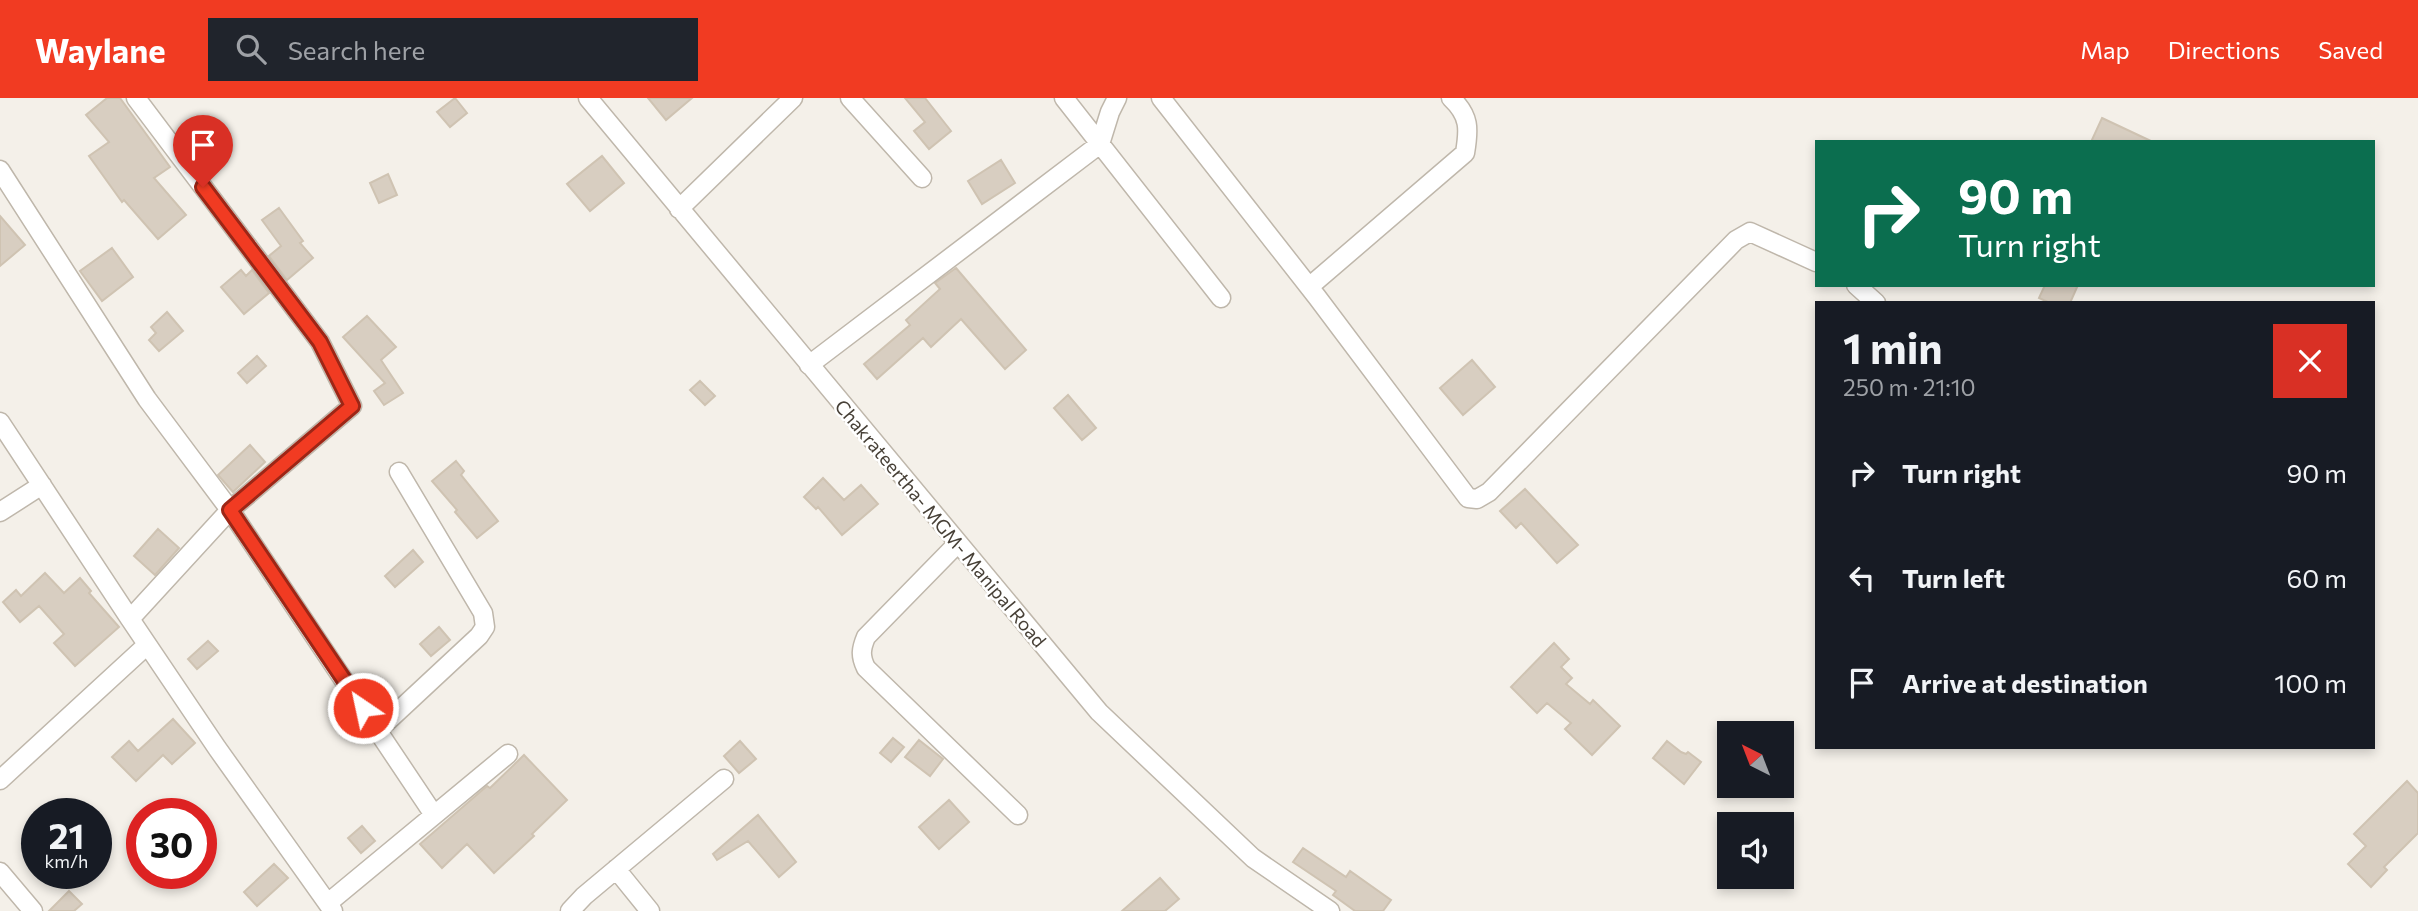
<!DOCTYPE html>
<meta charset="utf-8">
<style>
:root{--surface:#171b24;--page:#20242c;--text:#f1f3f6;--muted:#9ea1a6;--accent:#f13b22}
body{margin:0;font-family:Commissioner,sans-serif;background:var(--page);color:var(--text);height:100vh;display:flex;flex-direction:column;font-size:26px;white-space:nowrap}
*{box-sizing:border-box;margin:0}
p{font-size:23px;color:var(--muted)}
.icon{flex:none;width:38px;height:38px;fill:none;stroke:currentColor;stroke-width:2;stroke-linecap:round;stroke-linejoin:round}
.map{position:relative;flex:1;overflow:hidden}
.sheet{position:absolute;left:1815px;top:203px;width:560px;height:448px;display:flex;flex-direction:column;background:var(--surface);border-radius:0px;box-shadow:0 4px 10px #0003}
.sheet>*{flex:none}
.banner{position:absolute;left:1815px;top:42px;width:560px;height:147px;border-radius:0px;box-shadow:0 4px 10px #0003;background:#0b6e4f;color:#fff;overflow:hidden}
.needle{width:46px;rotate:318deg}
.fabs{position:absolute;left:1717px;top:623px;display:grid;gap:14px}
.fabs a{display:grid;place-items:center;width:77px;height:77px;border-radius:0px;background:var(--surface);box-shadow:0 4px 10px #0003;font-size:35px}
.speed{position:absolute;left:21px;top:700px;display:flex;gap:14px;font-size:35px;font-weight:700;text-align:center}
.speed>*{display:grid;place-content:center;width:91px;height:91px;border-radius:50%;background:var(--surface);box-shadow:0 4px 10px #0003;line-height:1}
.speed small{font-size:18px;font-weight:400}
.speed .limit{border:10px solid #d22;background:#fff;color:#111}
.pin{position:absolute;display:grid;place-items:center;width:60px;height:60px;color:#fff;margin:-72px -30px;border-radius:50% 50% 50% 0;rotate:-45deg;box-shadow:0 0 7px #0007}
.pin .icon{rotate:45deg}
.me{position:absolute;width:77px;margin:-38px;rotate:326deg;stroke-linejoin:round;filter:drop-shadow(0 0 5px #0008)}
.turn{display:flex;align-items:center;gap:24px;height:147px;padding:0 28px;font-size:32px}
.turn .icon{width:91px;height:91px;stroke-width:2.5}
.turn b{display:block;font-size:49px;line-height:60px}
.round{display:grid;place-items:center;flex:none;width:74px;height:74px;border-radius:0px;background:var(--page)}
.summary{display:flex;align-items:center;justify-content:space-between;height:119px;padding:0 28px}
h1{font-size:42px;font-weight:700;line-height:52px}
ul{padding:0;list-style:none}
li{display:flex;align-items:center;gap:21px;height:105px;padding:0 28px}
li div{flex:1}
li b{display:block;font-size:26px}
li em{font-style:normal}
header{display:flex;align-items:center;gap:42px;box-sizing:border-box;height:98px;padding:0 35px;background:var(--accent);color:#fff}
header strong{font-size:33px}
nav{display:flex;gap:38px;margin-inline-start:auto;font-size:24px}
.search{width:490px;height:63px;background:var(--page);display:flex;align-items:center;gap:18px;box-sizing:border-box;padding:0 24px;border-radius:0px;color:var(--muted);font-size:26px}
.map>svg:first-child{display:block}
</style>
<header>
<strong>Waylane</strong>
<div class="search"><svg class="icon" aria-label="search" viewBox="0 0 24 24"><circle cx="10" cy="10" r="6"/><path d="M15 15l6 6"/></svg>Search here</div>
<nav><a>Map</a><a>Directions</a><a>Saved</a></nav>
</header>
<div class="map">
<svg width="2418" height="813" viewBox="0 0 2418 813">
<rect width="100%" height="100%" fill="#f4f0e9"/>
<!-- building -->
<path fill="#d8cec1" stroke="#cfc3b2" stroke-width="2" d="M107,0H120L170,69L154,80L186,117L158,141L124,102L122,104L89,58L109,44L86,17Z
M455,0L467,15L450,29L437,14Z
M648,0H692L666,22Z
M905,0H925L951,33L929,51L914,33L925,24Z
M2102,20L2153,44H2091Z
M602,58L624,85L590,113L567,86Z
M1001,62L1015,85L982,106L968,83Z
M388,76L397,97L379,105L370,85Z
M279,110L303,143L300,145L313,160L287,182L269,158L281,148L262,122Z
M0,118L25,147L0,168Z
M112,150L133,179L102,203L80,173Z
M956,170L1026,252L1005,271L961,221L931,249L923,240L877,281L864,266L910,227L906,222L940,191L935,185Z
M241,172L246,178L252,172L269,195L244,216L221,189Z
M2045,187H2078L2070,205H2050L2039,200Z
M167,214L183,233L159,253L149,242L156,235L151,229Z
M367,218L396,249L381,262L403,295L384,307L374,293L385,285L343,239Z
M257,258L266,268L247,285L238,275Z
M1472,262L1495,289L1463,317L1440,290Z
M700,283L715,298L705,307L690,292Z
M1068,297L1096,330L1082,342L1054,310Z
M250,347L265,364L233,394L218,377Z
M456,363L464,373L461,377L498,423L477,440L455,414L457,412L432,383Z
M823,380L844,402L861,387L878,406L842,437L818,409L816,411L804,399Z
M1525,391L1578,447L1557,465L1521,425L1516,430L1500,413Z
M158,431L179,450L155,477L134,458Z
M413,452L423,464L395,489L385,478Z
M45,475L64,495L80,480L91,493L89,495L119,529L75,568L54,545L64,536L39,508L20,524L3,504L16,492L21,498Z
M439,529L450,542L431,558L420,546Z
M208,543L218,553L197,571L188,561Z
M1554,545L1569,561L1561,569L1572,580L1566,586L1590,606L1593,602L1620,628L1592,657L1565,631L1571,625L1547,605L1537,615L1511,589Z
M173,621L195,645L172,666L163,657L136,683L112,659L129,643L138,653Z
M893,640L904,649L891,664L880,655Z
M919,642L943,661L930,678L905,659Z
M740,643L756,661L739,675L724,658Z
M1667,643L1681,654L1686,656L1688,654L1701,664L1684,686L1653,660Z
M524,657L567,702L532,736L534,738L494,775L467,746L442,770L420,746L487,688L490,690Z
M2407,683L2418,695V735L2384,769L2387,772L2371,789L2348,766L2366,748L2354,736Z
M949,702L969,724L939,751L919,729Z
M758,717L796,764L779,779L748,743L717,762L713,756Z
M362,728L375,743L361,755L348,740Z
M1303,750L1346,779L1350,773L1391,802L1383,813H1355L1333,797L1336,793L1293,764Z
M274,766L288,780L257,808L244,794Z
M1160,780L1179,801L1165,813H1122Z
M69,793L82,806L74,813H49Z"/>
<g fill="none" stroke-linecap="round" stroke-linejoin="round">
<defs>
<path id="minor" d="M588,0L1099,614L1253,760L1330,813
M850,0L922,80
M1064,0L1221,200
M1161,0L1317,199L1468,400L1477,401L1489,394L1736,142L1750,134L1816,164
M0,72L147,301L230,412L352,308L320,244L136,0
M679,111L793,0
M1856,187L1876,205
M1309,189L1465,55C1469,31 1470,18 1451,0
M809,267L1100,46L1110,14L1117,0
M0,324L130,521L230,412L434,717
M0,414L42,387
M958,445L866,539C861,551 860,558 866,570L1018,717
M130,521L217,650L333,813
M378,632L479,538L485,529L483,515L399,374
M0,682L147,547
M616,771L650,813
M0,774L33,813
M328,805L508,656
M570,813L584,798L724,681"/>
</defs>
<!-- minor casing -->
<use href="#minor" stroke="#bfb7ab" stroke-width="21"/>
<!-- minor -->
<use href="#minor" stroke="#fff" stroke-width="18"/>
</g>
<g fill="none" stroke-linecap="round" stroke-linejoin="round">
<defs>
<path id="route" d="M203,89L320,244L352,308L230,412L363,610"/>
</defs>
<!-- route casing -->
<use href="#route" stroke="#9d2616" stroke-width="18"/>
<!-- route -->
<use href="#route" stroke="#f13b22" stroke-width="12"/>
</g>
<g text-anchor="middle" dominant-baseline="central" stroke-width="5" stroke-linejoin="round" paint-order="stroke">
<!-- street labels -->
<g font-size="19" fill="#474037" stroke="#fff">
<text transform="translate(941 425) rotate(50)">Chakrateertha- MGM- Manipal Road</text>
</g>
</g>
</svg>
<div class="fabs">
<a><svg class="needle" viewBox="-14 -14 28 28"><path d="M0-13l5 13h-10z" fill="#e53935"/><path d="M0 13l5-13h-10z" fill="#9ea1a6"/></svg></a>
<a><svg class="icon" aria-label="sound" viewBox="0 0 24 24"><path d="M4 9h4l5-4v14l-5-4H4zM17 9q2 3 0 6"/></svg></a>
</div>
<div class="speed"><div>21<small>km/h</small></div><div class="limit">30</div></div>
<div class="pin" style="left:203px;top:89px;background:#d93025"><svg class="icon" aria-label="arrive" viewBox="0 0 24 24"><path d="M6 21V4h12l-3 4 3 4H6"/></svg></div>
<svg class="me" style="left:363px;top:610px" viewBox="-20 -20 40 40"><circle r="17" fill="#f13b22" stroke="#fff" stroke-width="3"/><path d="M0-11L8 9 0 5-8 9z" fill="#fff"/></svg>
<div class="banner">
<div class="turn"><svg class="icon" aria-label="right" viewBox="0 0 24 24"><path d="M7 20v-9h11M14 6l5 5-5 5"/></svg><div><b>90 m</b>Turn right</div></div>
</div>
<section class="sheet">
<div class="summary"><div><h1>1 min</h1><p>250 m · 21:10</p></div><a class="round" style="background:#d93025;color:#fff"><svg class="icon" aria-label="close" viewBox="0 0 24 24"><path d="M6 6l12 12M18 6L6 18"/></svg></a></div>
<ul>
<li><svg class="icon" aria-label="right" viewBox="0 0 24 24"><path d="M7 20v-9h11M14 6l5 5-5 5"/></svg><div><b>Turn right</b></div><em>90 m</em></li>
<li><svg class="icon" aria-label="left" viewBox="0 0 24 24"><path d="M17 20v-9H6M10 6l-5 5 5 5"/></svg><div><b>Turn left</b></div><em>60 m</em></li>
<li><svg class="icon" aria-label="arrive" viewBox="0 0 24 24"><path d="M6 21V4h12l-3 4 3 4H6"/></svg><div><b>Arrive at destination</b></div><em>100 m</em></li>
</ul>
</section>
</div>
